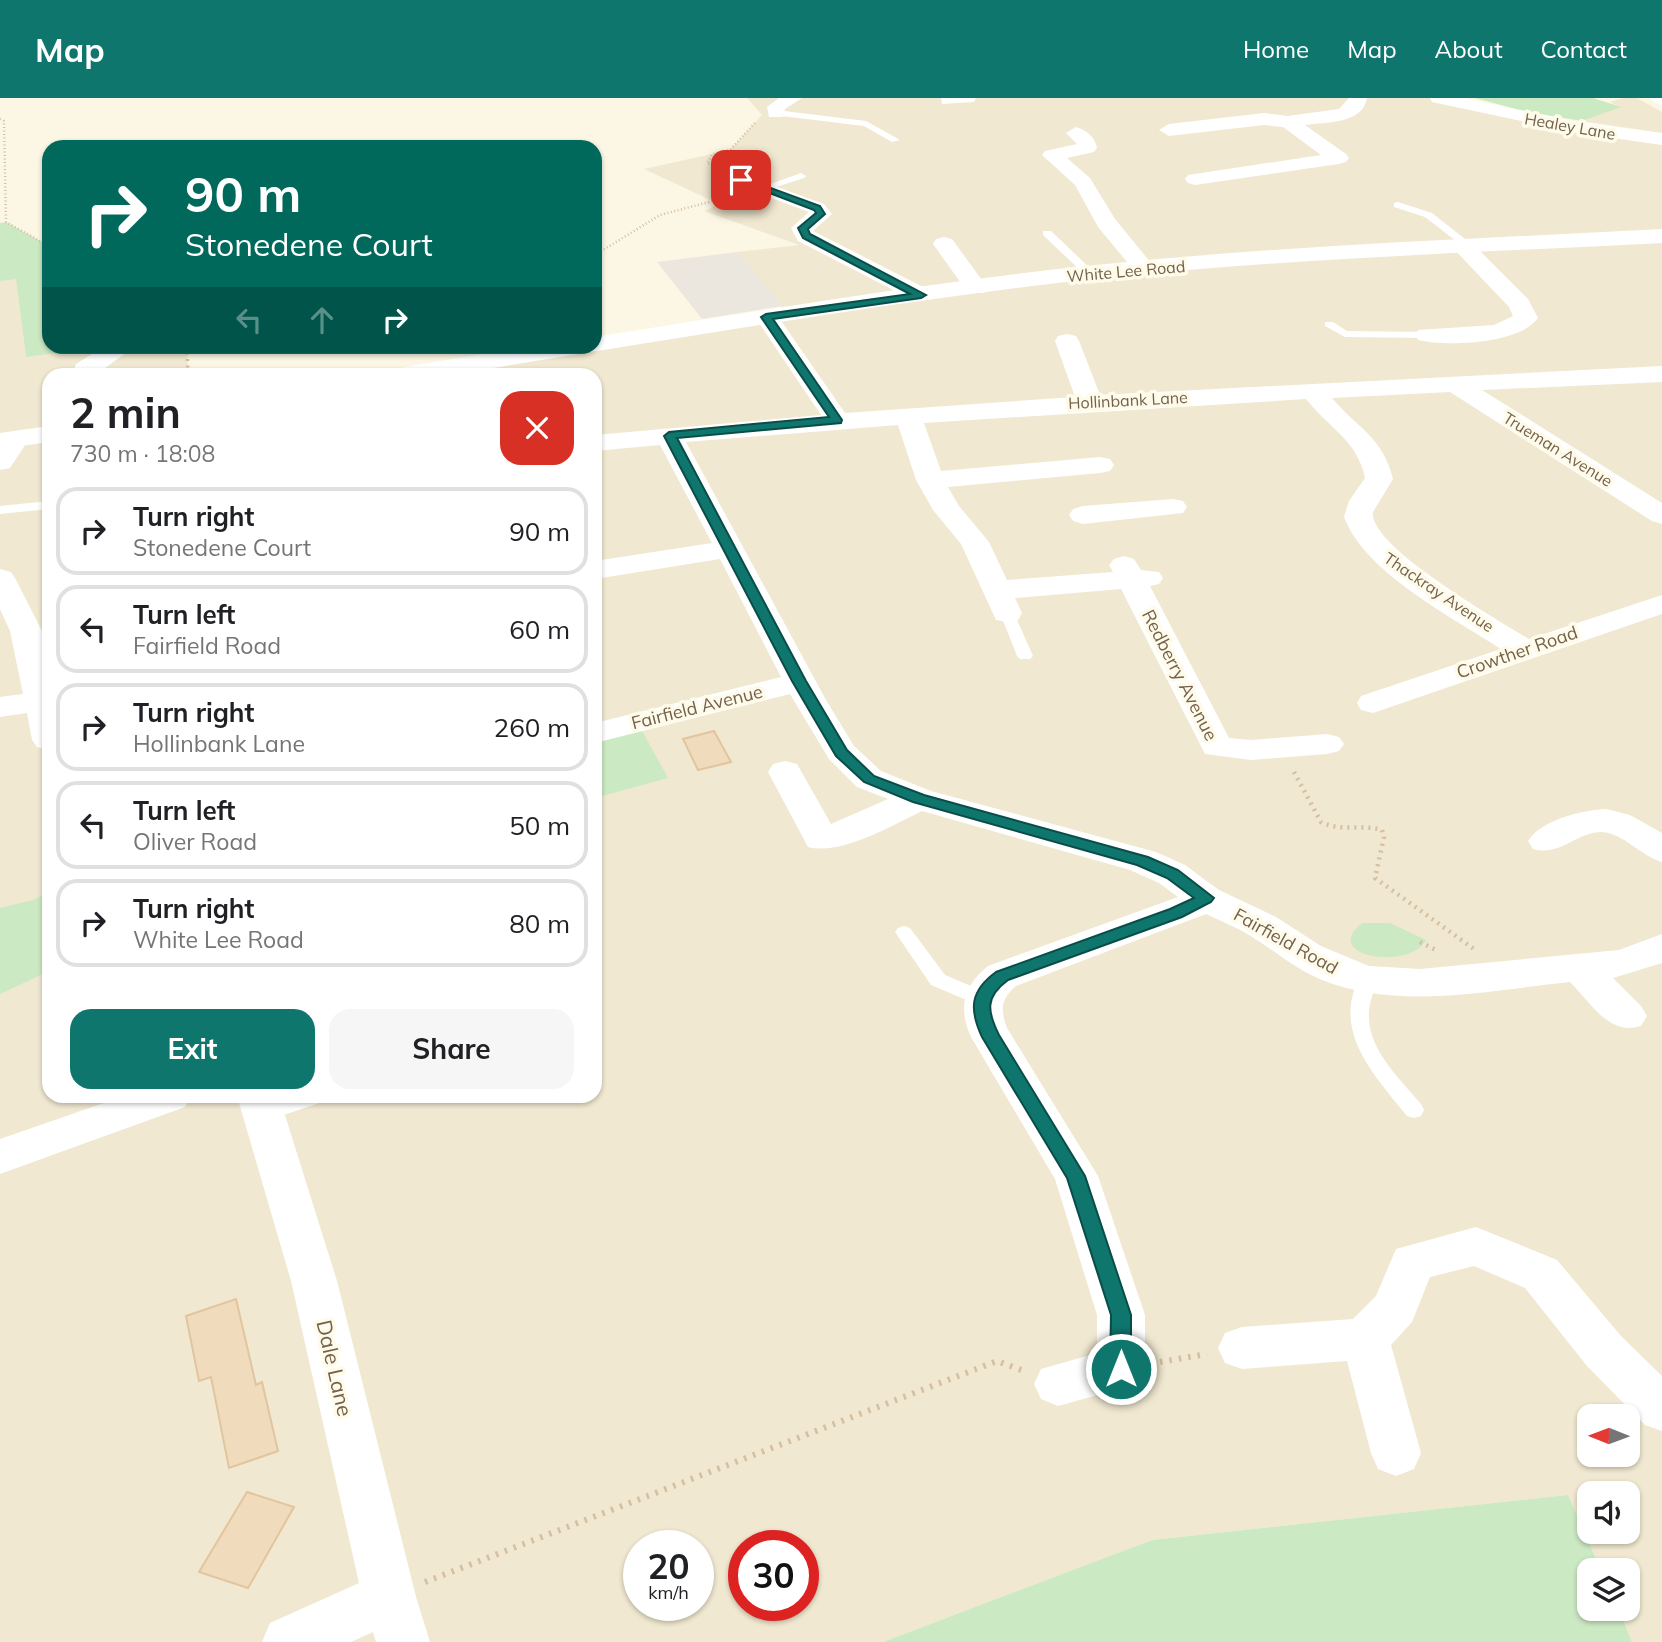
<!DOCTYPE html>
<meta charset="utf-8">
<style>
:root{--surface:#fff;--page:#f6f6f6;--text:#202124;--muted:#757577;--line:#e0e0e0;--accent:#0f766e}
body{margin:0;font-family:Mulish,sans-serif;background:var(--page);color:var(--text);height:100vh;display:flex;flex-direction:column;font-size:26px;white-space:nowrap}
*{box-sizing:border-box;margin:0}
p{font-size:23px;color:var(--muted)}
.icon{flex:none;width:38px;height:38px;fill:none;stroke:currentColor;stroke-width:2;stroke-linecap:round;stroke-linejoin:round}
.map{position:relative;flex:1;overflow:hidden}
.side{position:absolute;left:42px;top:270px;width:560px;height:735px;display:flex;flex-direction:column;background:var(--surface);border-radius:21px;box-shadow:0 2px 5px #0004}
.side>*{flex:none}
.banner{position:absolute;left:42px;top:42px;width:560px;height:214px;border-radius:21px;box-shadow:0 2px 5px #0004;background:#00695c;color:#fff;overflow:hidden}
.needle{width:46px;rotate:271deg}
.controls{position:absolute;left:1577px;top:1306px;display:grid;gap:14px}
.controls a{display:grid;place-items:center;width:63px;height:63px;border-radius:14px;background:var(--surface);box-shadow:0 2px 5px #0004;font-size:35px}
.speed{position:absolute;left:623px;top:1432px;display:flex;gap:14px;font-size:35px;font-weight:700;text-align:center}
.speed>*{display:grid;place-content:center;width:91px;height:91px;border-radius:50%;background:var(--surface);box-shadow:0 2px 5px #0004;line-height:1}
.speed small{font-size:18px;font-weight:400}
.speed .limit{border:10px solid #d22;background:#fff;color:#111}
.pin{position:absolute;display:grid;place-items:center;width:60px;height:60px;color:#fff;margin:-30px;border-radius:14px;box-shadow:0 4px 10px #0006}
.me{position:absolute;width:77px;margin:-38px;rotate:0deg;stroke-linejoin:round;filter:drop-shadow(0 0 5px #0008)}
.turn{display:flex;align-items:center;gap:24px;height:147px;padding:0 28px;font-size:32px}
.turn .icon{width:91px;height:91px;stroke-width:2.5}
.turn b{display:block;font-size:49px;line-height:60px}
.lanes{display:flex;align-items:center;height:66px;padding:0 28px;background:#0003;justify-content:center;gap:35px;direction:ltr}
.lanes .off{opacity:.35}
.round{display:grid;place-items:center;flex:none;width:74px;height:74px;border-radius:21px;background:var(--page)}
.overview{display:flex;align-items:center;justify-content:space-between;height:119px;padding:0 28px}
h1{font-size:42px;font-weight:700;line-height:52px}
.button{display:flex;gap:14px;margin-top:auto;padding:14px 28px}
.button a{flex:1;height:80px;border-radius:21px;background:var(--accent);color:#fff;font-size:28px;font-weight:700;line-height:80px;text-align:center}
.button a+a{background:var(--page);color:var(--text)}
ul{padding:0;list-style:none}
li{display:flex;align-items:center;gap:21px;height:88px;margin:0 14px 10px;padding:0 14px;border:4px solid var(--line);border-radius:21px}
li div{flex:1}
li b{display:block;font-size:26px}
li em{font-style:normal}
header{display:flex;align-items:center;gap:42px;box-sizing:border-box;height:98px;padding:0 35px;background:var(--accent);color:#fff}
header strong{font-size:33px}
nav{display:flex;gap:38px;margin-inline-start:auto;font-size:24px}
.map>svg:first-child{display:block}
</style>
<header>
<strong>Map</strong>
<nav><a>Home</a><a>Map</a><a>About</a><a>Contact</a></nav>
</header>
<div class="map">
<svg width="1662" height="1544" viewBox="0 0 1662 1544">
<rect width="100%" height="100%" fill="#fcf7e4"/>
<!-- residential -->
<path fill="#f0e8d0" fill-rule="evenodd" d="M747,0H1439L1662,41V1544H1632L1618,1510H1628V1472H1601L1568,1397L1152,1442L883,1544H0V183L16,180L26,259L103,248L187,249L188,276H49V998H595V276H411L766,219L782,209L737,154L799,147L704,113L719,106L644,71L730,52L762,17ZM1589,1318H1628V1356H1589ZM1589,1395H1628V1433H1589ZM639,1447H698V1507H639ZM744,1447H803V1507H744Z
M1623,0H1637L1662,14V35L1582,23L1620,9L1610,4Z"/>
<!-- industrial -->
<path fill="#ebe7df" d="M737,154L783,208L702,221L657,164Z"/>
<!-- green -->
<path fill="#cbe9c3" d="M1475,0H1593L1621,9L1582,23L1527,14Z
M6,124L49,148V248L103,249L26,259L16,181L0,183V125Z
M641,631L668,680L595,700V642Z
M49,794V873L0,896V810L33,802Z
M1362,825H1390L1426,842C1412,872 1319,860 1362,825Z
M1568,1397L1601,1472H1589V1510H1618L1632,1544H883L1152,1442Z"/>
<!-- building -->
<path fill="#f0dbbd" stroke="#e2c59e" stroke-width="2" d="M714,633L731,664L698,672L683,641Z
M236,1201L256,1287L262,1284L278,1353L229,1370L211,1279L199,1283L186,1218Z
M247,1394L294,1409L248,1490L199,1474Z"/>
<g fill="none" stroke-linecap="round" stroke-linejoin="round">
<!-- path-far3 -->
<path stroke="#d5bfa0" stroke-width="2.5" stroke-dasharray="1 2.5" stroke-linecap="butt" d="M0,21L4,23L6,124L49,148
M722,72L707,65L713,56L730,52L755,25
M595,157L660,117L728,99"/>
<!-- path-far2 -->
<path stroke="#d5bfa0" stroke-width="3.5" stroke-dasharray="2 4.5" stroke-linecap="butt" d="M187,248L188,276"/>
<!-- path-far1 -->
<path stroke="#d5bfa0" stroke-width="4.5" stroke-dasharray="2 5" stroke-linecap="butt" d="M1294,674L1321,724C1340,734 1362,726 1382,732L1384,739L1375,780L1474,851
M1420,844L1438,853"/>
<!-- path -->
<path stroke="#d5bfa0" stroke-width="6" stroke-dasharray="2.5 7" stroke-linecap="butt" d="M1160,1264L1207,1256
M425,1484L997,1263L1024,1273"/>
<!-- service -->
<path fill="#fff" fill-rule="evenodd" d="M776,12L866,23L900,42L892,44L864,28L773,17L772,15Z
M801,75L806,78L804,80L764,93L759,90Z
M1398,104L1432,115L1474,148L1465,150L1425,119L1394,109V105Z
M1043,133H1051L1093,173V177H1085L1043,137Z
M1325,224H1333L1347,233L1427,234L1433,237L1427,240L1345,239L1325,228Z
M49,403V411L0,416V408Z
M1007,511L1014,515L1033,558L1030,561H1020L1017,558L1000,515Z
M904,828L910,830L945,877L990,896L992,901L990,906H976L931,887L895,834L898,830Z
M1368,875L1375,877L1377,882C1374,894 1368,907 1369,919C1369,953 1401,982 1421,1006L1424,1012L1421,1018L1414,1020L1407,1018C1374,977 1330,932 1361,877Z
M296,998H328L325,1003L263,1024L256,1022L253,1016L256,1010Z"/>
<!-- minor -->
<path fill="#fff" fill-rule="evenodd" d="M779,0H802L785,11L783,19H769L767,9Z
M941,0H976L974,4L942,6Z
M1349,0H1367C1363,26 1326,24 1305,27L1346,56L1349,60L1346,64L1339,66L1195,87L1188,85L1185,81L1188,77L1321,57L1283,29L1264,27L1169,38L1159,32L1169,26L1264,15L1288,18L1339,11Z
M1430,0H1463L1578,24L1662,35V47L1578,35L1432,4Z
M1076,29C1086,32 1095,39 1097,50L1094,54L1067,60L1090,80L1115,121L1156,171L1153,176H1137L1098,129L1075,87L1042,57L1045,53L1077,46L1066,35Z
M741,76L824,106L832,116L814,132L815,134L929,192L933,197L929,202H913L798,143L791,130L809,114L734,86L731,82L734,78Z
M944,139L952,141L984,185L988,190L984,195H968L933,146L936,141Z
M1462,141L1470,143L1528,201L1538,220C1520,246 1447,249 1418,242L1415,237L1418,232L1494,227L1513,218L1509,209L1451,148L1454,143Z
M767,212L775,214L845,315L1075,299L1055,243L1058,238L1067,236L1076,238L1079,243L1100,297L1662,268V284L1482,292L1662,405V426L1652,423L1450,294L1332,300C1357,330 1383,339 1393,381L1373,414C1368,448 1500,523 1529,541L1662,497V516L1373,615L1361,612L1357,605L1361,598L1501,551C1452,519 1365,475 1344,419L1349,403L1365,380C1358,343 1329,330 1306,301L924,325L941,373L1100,359L1110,361L1114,367L1110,373L1100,375L948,389L959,408L989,444L1007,482L1113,474L1109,467L1114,461L1124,458L1134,461L1141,472L1159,474L1163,480L1159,486L1150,488L1229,640L1251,642L1327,636L1339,639L1344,646L1339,653L1327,656L1251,662L1205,656L1121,491L1015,500L1022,515L1018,522L1007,524L996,522L961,446L933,412L916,382L898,327L686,344L826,602L854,648L881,673L931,693L1156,754L1185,767L1219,792L1276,819L1321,848L1369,868L1420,871L1619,852L1662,836V865L1613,880L1641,908L1647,918L1641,928C1609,938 1592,906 1570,884C1489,892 1400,913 1322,882C1295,871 1274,852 1249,837C1236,829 1220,823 1206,816L1016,888C1001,901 1000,911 1007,930L1098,1078L1145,1217V1271L1138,1286L1058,1308L1041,1301L1034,1286L1041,1271L1097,1255V1217L1055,1081L971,939C958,910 963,888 988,868L1178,799L1159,785L1130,772L922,713C893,727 840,758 808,749L768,674L773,666L785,663L797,666L831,726L888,701L857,689L829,661L790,596L595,645V625L781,579L720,461L595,481V463L712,445L660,347L595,353V337L821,317L755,219L759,214Z
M105,248H135L97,276H73L76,266Z
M16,333L25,335L29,341L10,370L0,372V345L7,335Z
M1173,401L1183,403L1187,409L1183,415L1083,426L1073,423L1069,417L1073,411L1083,408Z
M0,471L11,474L15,480L42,533L49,566V652L37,649L32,642L27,615L0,619V599L23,596L10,533L0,511Z
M1606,711L1630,717L1662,735V764C1641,758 1623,735 1602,734C1576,734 1560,759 1533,751L1528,743C1541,722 1582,712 1606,711Z
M124,998H191L185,1009L0,1076V1041Z
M237,998H279L337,1183L416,1499L430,1544H376L373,1534L351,1544H262L270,1525L359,1485L291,1183Z
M1476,1129L1557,1162L1621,1238L1662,1278V1333L1645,1327L1587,1268L1525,1190L1474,1168L1430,1179L1412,1224L1391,1247L1421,1355L1414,1371L1396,1378L1378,1371L1371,1355L1347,1263L1242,1271L1225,1265L1218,1250L1225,1235L1242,1229L1353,1221L1376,1198L1396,1151Z"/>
<!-- secondary -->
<path fill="#fff" fill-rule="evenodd" d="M1650,0H1662V7L1653,4Z
M1662,131V145C1469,155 1275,161 1083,182C873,206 664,243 455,276H397L401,270L410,268L533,248H595V239C758,213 922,185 1086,168C1277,148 1470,141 1662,131Z
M49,328V344L0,351V335Z"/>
</g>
<!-- route -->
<path fill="#0f766e" stroke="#0a4d48" stroke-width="2" d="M741,79L820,108L825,116L808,131L810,136L926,197L921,200L773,221L842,322L841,325L677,340L806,583L847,652L874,678L924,697L1148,759L1178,772L1214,800L1211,804L1182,819L1008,882C985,899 987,913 999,937L1085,1078L1131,1217V1271L1128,1277L1121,1280L1113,1277L1110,1271L1111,1217L1067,1080L982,939C969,911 970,893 996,874L1170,811L1194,800L1167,780L1137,767L913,704L864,684L836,658L792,583L664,338L669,334L829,319L761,219L766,216L910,196L803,140L798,130L816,115L814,112L738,83L737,82Z"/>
<g text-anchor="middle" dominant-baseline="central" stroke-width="7" stroke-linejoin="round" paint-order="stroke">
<!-- far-street labels -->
<g font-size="16" fill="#74614b" stroke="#fffbeb">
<text transform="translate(1570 28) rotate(10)">Healey Lane</text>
<text transform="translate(1126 173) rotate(-5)">White Lee Road</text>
<text transform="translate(1128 302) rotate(-3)">Hollinbank Lane</text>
<text transform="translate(1558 351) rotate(32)">Trueman Avenue</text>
<text transform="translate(1439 494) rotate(34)">Thackray Avenue</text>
</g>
<!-- street labels -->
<g font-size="18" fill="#74614b" stroke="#fffbeb">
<text transform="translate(1517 554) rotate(-19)">Crowther Road</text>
<text transform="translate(1180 577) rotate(63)">Redberry Avenue</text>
<text transform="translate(697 609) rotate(-14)">Fairfield Avenue</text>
<text transform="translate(1286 843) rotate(29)">Fairfield Road</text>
</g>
<!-- near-street labels -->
<g font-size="21" fill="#74614b" stroke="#fffbeb">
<text transform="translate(335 1270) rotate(77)">Dale Lane</text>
</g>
</g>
</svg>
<div class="controls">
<a><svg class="needle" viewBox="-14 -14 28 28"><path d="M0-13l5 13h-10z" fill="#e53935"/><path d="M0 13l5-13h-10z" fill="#757577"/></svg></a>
<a><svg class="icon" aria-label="sound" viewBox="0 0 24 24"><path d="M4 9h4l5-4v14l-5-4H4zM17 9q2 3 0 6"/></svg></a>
<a><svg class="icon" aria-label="layers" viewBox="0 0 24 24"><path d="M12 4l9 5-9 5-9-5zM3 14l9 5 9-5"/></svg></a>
</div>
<div class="speed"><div>20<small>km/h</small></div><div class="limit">30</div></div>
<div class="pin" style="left:741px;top:82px;background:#d93025"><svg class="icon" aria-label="arrive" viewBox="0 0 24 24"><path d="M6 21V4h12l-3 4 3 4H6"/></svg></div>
<svg class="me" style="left:1121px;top:1271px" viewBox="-20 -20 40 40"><circle r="17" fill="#0f766e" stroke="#fff" stroke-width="3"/><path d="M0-11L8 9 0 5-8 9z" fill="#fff"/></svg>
<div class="banner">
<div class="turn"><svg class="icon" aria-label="right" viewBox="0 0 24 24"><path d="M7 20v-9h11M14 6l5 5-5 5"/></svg><div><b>90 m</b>Stonedene Court</div></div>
<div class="lanes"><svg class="icon off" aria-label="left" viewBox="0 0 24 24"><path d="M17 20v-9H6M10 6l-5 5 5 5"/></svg><svg class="icon off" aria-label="ahead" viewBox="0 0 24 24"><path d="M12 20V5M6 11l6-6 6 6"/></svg><svg class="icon" aria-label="right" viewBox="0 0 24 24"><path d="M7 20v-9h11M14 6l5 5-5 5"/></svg></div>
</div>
<section class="side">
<div class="overview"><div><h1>2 min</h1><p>730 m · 18:08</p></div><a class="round" style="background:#d93025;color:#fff"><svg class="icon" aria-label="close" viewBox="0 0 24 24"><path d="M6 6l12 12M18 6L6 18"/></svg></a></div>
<ul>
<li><svg class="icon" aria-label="right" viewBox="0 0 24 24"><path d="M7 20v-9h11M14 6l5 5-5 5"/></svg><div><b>Turn right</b><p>Stonedene Court</p></div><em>90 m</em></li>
<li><svg class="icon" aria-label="left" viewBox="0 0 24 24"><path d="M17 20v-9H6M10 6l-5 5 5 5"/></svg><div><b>Turn left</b><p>Fairfield Road</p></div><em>60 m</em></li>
<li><svg class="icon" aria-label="right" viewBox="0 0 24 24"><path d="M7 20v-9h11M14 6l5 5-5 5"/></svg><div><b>Turn right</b><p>Hollinbank Lane</p></div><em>260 m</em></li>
<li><svg class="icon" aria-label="left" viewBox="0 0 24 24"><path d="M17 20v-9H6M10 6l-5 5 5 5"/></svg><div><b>Turn left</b><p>Oliver Road</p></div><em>50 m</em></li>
<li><svg class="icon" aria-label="right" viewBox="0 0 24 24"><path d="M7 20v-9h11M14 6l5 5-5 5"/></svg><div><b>Turn right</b><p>White Lee Road</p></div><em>80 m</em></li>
</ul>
<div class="button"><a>Exit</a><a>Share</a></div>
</section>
</div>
